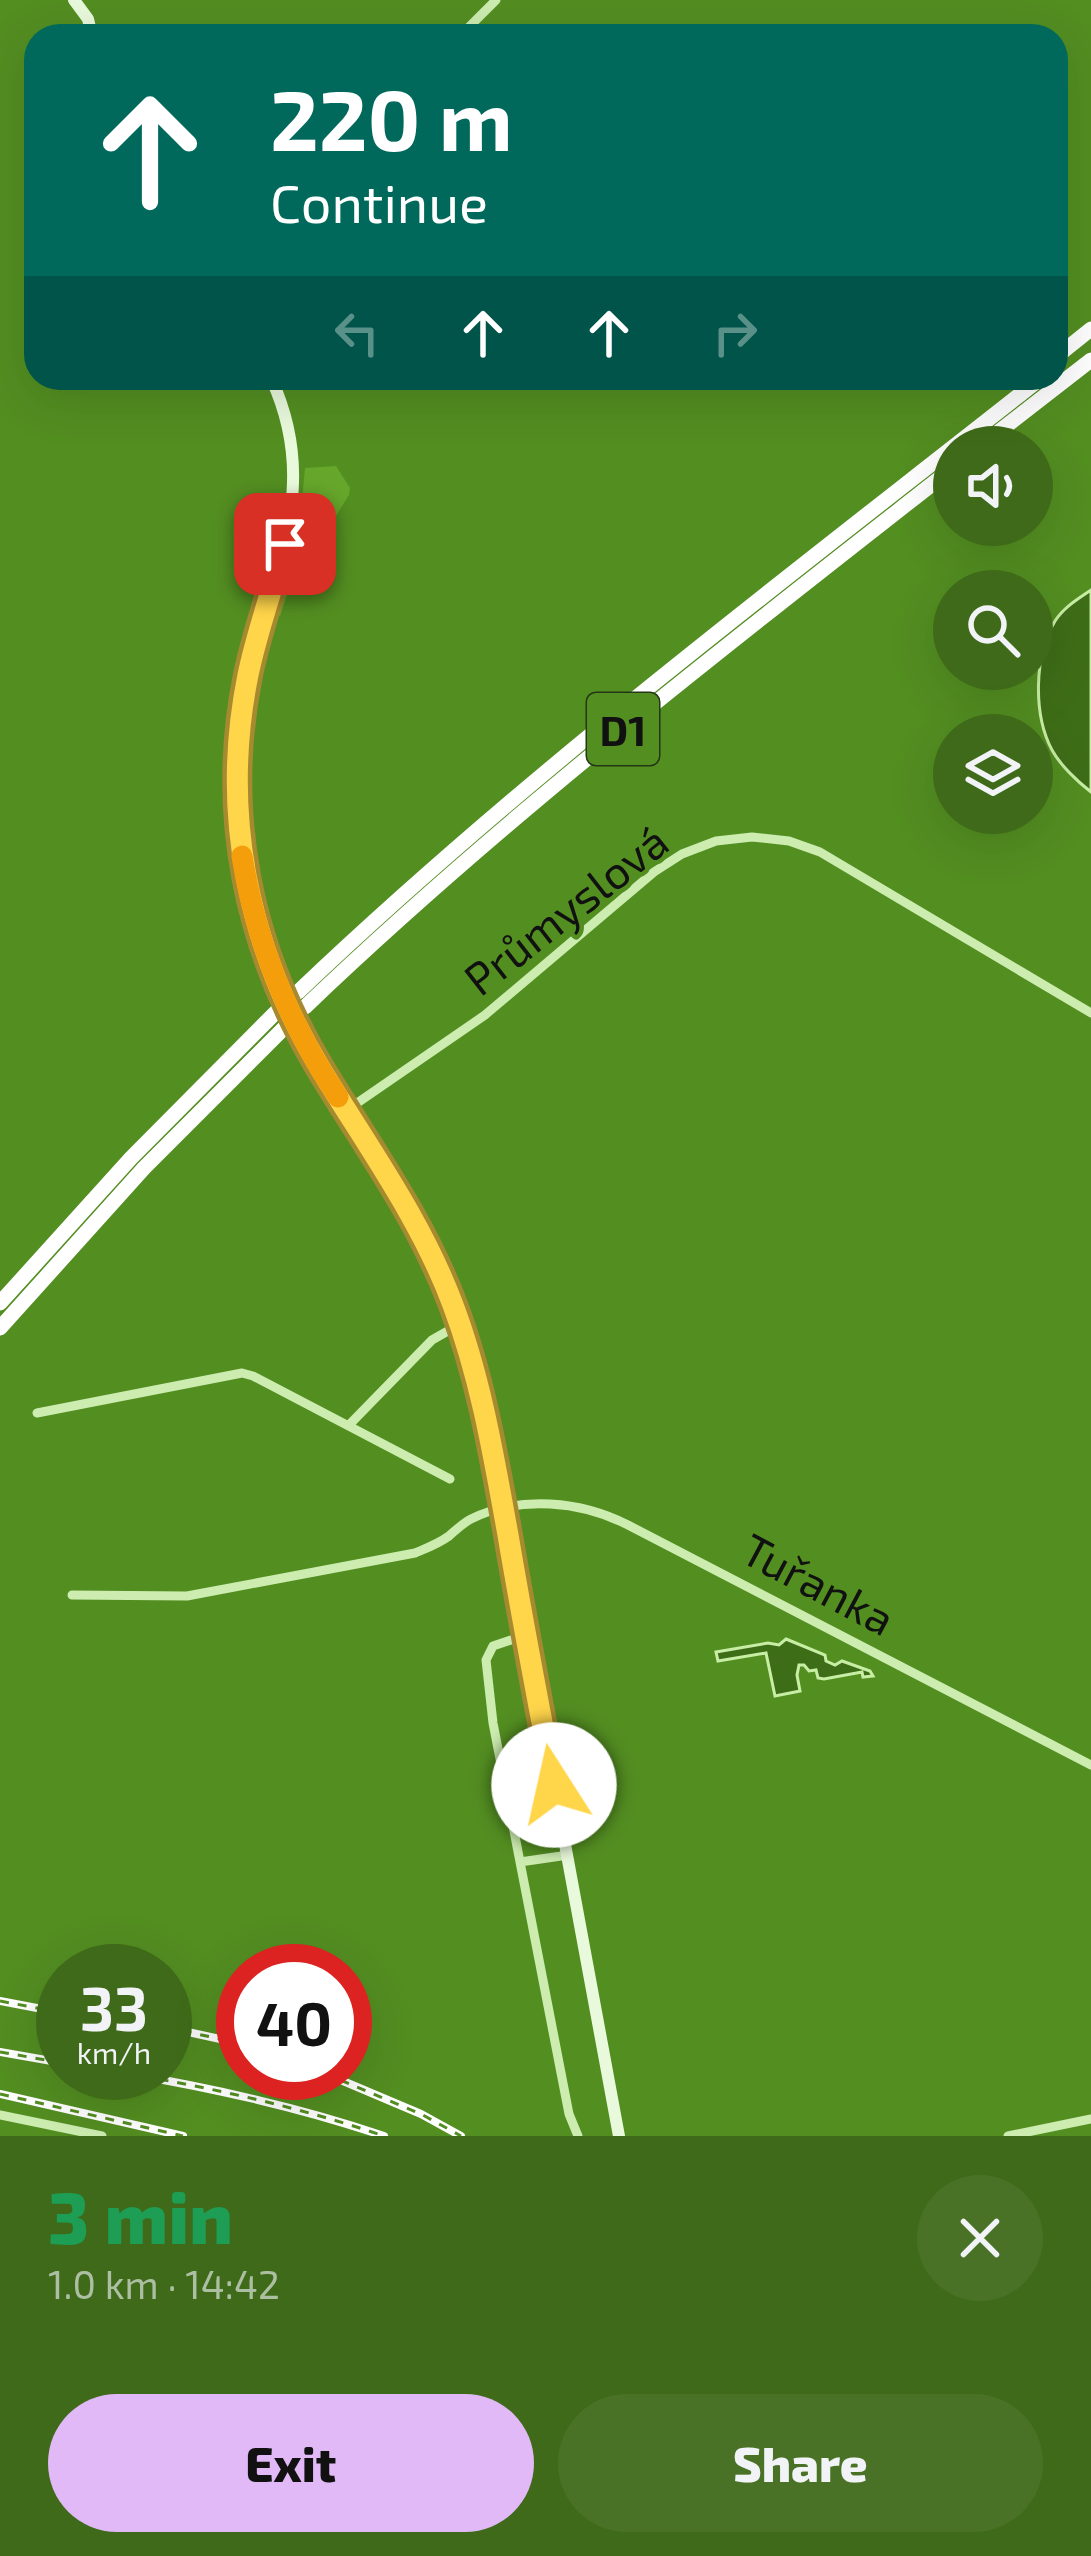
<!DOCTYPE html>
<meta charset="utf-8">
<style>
:root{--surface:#3e6a19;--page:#497226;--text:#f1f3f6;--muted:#adbfa2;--accent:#e2b9f7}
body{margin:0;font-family:"Exo 2",sans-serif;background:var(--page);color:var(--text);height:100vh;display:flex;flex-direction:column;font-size:45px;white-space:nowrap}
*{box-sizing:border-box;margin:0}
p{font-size:39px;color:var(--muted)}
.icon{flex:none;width:66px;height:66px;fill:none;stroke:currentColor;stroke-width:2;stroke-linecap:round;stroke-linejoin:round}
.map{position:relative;height:2136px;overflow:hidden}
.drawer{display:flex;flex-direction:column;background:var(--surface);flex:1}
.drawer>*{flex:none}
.top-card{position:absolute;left:24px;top:24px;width:1044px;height:366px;border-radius:36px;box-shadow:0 12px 48px #0002;background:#00695c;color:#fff;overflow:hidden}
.tools{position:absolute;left:933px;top:426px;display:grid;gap:24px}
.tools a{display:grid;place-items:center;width:120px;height:120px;border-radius:50%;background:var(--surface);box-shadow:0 12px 48px #0002;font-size:60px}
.speed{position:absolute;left:36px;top:1944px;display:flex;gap:24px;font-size:60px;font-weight:700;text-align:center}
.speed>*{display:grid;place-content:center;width:156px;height:156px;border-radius:50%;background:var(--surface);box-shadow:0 12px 48px #0002;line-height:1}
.speed small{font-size:30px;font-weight:400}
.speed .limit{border:18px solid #d22;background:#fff;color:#111}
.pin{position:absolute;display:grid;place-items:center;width:102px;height:102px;color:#fff;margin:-51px;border-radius:24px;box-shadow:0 6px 18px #0006}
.me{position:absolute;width:132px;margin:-66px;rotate:350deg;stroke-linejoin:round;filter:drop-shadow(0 0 9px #0008)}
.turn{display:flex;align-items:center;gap:42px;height:252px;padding:0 48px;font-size:54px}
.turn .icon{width:156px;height:156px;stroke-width:2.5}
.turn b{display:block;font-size:84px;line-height:102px}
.lanes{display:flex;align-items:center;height:114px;padding:0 48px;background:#0003;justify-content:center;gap:60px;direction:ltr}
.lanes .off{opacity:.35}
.round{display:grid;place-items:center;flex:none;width:126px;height:126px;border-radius:63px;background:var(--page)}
.head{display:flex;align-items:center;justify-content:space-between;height:204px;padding:0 48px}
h1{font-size:72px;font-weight:800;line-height:90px;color:#1e9e55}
.button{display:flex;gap:24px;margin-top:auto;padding:24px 48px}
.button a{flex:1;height:138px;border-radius:72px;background:var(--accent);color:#111;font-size:48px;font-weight:800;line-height:138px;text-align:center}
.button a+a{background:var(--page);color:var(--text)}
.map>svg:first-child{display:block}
</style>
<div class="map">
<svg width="1091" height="2136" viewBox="0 0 1091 2136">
<rect width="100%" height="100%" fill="#538e21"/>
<!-- green -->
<path fill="#65a62b" d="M336,466L350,488L349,495L304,566L298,564L280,616L275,615L300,522L305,468Z"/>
<!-- water -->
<path fill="#3e6d17" stroke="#c8eda4" stroke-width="3" d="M1091,590V792C1078,782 1060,765 1052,750C1033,714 1034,656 1055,621C1064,607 1078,599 1091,590Z
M786,1639L825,1655L826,1661L835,1665L842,1661L870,1671L873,1676L863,1677L862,1672L824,1679L818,1678L816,1670L809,1671L804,1665H799L797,1675L800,1691L775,1696L766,1653L718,1661L716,1652L768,1643L779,1645Z"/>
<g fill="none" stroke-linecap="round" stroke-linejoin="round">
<!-- street -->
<path stroke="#ccecb0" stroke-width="9" d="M460,36L496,0
M347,1110L485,1015L654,872L682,854L716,841L752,837L789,841L820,852L1091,1013
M37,1413L242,1373L253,1376L450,1479
M349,1425L432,1340L460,1324
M72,1595L187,1596L415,1553C427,1548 438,1544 449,1536C456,1530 463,1523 471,1519C520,1495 581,1501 628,1525L1091,1765
M526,1635L493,1646L486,1660L493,1723L569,2114L578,2136
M520,1862L568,1855
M0,2115L102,2136
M1008,2136L1091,2119"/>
<!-- secondary -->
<path stroke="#e9f9dc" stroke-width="12" d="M74,0L88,19L92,36
M271,378C325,495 266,576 245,689C228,786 238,885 273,977
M306,1045L418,1227L453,1304L472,1363L503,1509L619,2136"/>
<!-- highway -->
<path stroke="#fff" stroke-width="15" d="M1056,357L1091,329
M979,447L1091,360
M298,992C531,770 789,577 1041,378
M305,1007C508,813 732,641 954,467
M0,1303L131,1158L277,1011
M0,1328L144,1168L285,1027"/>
<defs>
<path id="rail" d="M0,2001L63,2013
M165,2027L243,2044
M0,2052L63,2063
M124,2073C213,2088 299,2107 384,2136
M324,2073L421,2114L461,2136
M0,2094L183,2136"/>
</defs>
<!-- rail casing -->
<use href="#rail" stroke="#fff" stroke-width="8"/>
<!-- rail -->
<use href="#rail" stroke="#538e21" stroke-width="3" stroke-dasharray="9" stroke-linecap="butt"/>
<!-- secondary-bridge -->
<path stroke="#e9f9dc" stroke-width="12" d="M273,977L306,1045"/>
</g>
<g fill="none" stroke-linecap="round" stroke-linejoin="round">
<defs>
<path id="route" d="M285,544C273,588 257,631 248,675C220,813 248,948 320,1068C367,1146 421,1219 453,1305C481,1379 494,1458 508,1535C522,1618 538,1702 554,1785"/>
</defs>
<!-- route casing -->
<use href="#route" stroke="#a68a30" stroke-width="30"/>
<!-- route -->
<use href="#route" stroke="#ffd54a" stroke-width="21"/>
<!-- slow -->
<path stroke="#f59e0b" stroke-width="21" d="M242,856C256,944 289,1023 338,1097"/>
</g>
<g text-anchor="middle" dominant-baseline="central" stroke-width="9" stroke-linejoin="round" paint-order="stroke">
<!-- shield labels -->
<rect fill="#538e21" stroke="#253616" stroke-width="3" x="587" y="693" width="72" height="72" rx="9"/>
<g font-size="42" font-weight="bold" fill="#111">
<text x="623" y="729">D1</text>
</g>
<!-- street labels -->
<g font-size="45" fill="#111" stroke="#538e21">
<text transform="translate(565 909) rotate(-38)">Průmyslová</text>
<text transform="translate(819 1583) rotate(28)">Tuřanka</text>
</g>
</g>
</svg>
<div class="tools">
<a><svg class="icon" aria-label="sound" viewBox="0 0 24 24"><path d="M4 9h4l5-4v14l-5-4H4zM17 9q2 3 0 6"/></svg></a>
<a><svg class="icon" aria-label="search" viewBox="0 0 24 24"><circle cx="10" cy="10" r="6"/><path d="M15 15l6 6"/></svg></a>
<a><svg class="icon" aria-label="layers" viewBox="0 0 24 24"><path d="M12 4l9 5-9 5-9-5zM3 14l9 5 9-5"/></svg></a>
</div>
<div class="speed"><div>33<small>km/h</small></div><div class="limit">40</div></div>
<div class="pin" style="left:285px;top:544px;background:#d93025"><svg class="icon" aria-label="arrive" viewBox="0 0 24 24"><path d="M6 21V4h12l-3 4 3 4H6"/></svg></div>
<svg class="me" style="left:554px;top:1785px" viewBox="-20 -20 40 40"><circle r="19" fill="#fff"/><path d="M0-13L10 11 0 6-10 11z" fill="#ffd54a"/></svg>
<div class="top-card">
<div class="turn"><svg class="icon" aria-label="ahead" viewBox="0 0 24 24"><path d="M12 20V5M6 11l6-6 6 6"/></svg><div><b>220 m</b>Continue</div></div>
<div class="lanes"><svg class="icon off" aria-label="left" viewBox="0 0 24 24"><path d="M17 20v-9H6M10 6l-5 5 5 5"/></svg><svg class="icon" aria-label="ahead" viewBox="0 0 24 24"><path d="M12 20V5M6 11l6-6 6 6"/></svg><svg class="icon" aria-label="ahead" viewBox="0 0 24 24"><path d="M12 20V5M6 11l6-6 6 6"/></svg><svg class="icon off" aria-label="right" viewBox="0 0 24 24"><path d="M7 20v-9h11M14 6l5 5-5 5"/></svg></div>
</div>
</div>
<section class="drawer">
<div class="head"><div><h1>3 min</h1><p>1.0 km · 14:42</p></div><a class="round"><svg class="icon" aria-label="close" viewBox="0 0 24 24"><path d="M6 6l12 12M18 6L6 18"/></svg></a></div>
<div class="button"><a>Exit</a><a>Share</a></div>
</section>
